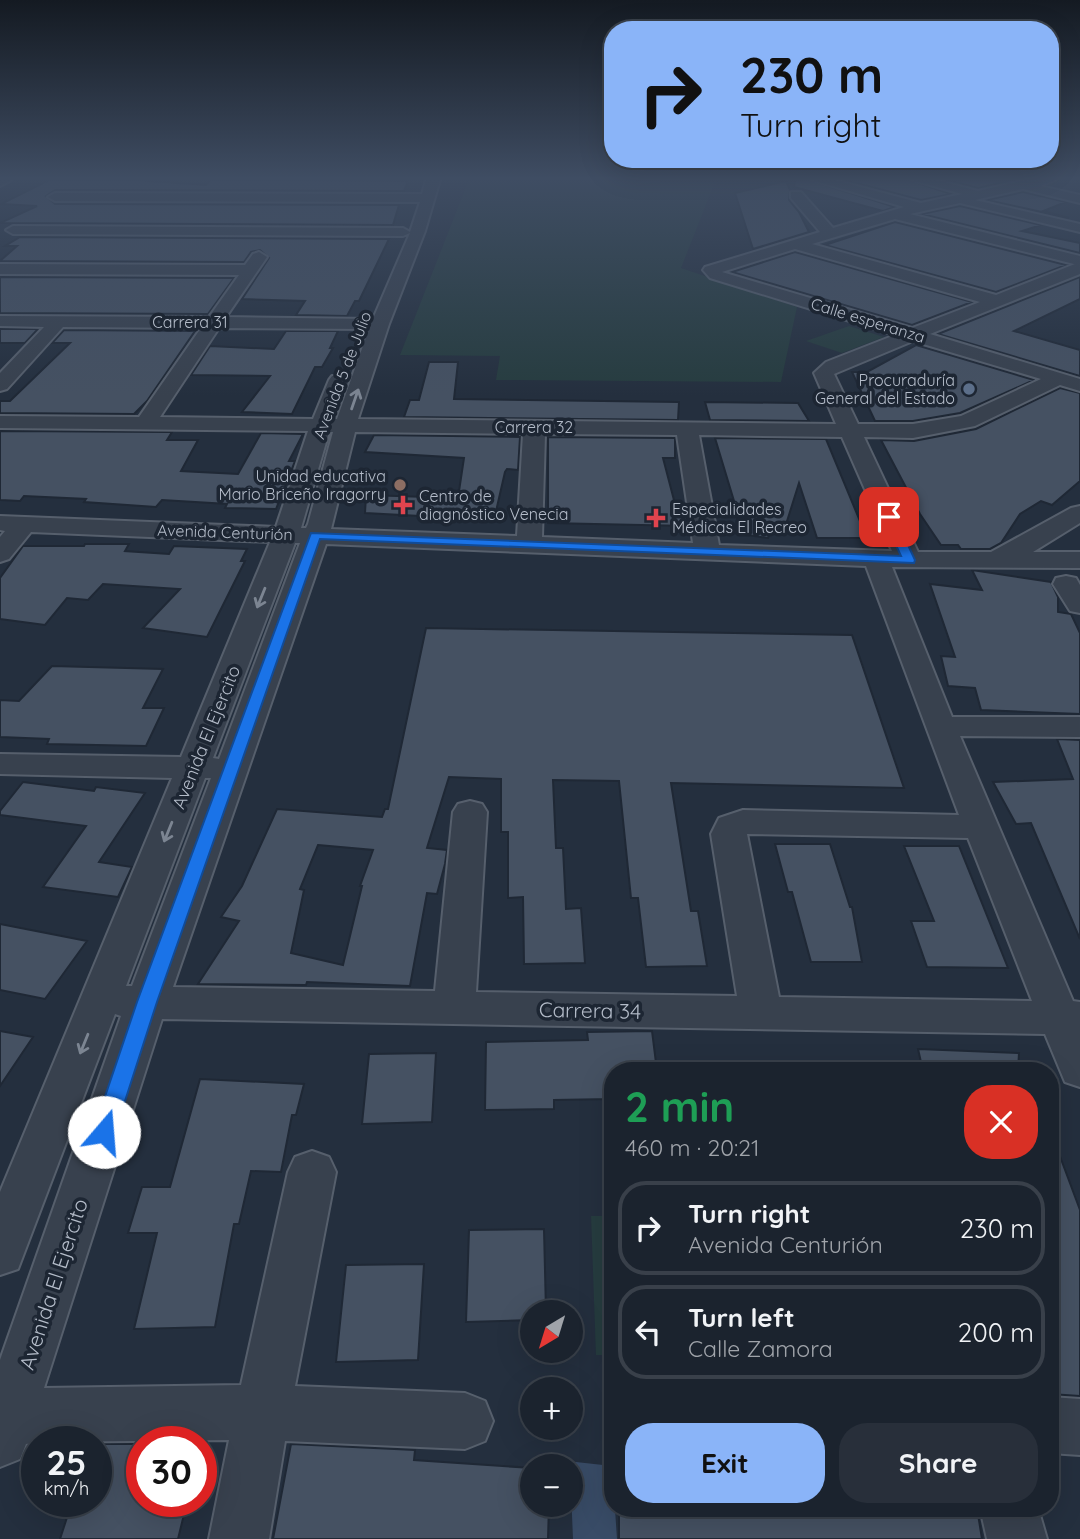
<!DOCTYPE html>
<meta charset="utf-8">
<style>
:root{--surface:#1b232e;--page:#282f3a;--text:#f1f3f6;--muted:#a0a4aa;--line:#39404a;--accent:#8ab4f8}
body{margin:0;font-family:Quicksand,sans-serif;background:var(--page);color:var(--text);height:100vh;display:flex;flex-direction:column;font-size:26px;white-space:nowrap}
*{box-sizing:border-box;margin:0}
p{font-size:23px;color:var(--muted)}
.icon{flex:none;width:38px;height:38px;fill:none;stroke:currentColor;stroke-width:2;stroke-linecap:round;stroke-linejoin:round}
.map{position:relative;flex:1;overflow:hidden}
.sheet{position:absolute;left:604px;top:1062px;width:455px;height:455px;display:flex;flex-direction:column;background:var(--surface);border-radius:28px;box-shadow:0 7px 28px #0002,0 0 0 2px var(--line)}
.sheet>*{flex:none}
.guide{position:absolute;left:604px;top:21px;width:455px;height:147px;border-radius:28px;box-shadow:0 7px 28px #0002,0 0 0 2px var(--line);background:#8ab4f8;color:#111;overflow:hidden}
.needle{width:46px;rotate:218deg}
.tools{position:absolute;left:520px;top:1300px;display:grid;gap:14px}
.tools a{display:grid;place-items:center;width:63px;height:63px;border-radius:50%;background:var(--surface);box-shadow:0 7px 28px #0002,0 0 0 2px var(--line);font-size:35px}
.speed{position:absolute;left:21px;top:1426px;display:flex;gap:14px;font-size:35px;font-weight:700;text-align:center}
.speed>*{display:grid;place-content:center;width:91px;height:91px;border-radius:50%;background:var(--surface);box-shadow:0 7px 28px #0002,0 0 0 2px var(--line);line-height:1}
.speed small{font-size:18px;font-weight:400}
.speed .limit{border:10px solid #d22;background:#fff;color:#111}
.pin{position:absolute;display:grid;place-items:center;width:60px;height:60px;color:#fff;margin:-30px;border-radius:14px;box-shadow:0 4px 10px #0006}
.me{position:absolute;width:77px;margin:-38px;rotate:18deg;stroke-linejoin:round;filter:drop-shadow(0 0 5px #0008)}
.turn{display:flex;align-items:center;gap:24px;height:147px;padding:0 21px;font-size:32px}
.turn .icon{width:91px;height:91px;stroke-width:2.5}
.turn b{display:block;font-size:49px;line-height:60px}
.round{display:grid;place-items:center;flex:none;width:74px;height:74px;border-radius:28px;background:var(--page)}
.head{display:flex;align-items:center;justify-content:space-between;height:119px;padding:0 21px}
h1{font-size:42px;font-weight:700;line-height:52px;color:#1e9e55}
.primary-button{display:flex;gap:14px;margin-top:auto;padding:14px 21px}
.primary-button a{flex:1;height:80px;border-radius:28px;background:var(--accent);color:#111;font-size:28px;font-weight:700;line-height:80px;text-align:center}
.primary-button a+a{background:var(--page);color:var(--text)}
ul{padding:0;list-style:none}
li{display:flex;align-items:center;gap:21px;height:94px;margin:0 14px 10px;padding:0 7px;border:4px solid var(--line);border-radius:28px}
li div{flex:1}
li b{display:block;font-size:26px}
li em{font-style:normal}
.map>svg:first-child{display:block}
</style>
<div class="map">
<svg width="1080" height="1539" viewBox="0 0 1080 1539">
<rect width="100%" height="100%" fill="#242f3e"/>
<!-- green -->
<path fill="#263c3f" d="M468,182H715L681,268L797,307L781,382L496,380L500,356L400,355Z
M849,326L884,337L842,353L806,341Z
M591,1216H612V1355H596Z"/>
<!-- water -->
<path fill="#394c67" d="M567,1461L612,1466V1508L615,1509L617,1539H573L570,1466H568Z"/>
<!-- building -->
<path fill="#455162" stroke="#1f2835" stroke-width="2" fill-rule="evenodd" d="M49,180H135L206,185L211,180L408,181L404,191L55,190L46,196L55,204L399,205L393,225L0,223L37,206L1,204Z
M795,180H809L895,207L883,211L794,187Z
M845,180H909L951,194L921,200Z
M947,180H1013L978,188Z
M786,181L790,190L789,200L799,212L809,232L753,249L735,193Z
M1023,192L1066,202L1043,211L1069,218L987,200Z
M960,206L1041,225L1022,231L1080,243V253L922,214Z
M895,222L1066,265L996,292L825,245Z
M20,237L389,239L359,301H355L347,316L296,315L305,301L242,299L269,258L260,250L251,252L244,262L0,261L17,246H5Z
M795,252L972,302L912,325L732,272Z
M0,277L234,278L208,314L0,313Z
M1080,277V299L1014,331L1080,350V376L938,334Z
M0,329H38L25,343H0Z
M64,330L195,331L147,401L134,414L0,413V401H10L70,343H52Z
M286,331H338L330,348H333L322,367H315L292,414L242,412L270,376L191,375L210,346L274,349Z
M916,345L1034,380L960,413L913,421H875L852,372H867Z
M429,362H458L454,399L679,402L678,420L404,417L410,400H419Z
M1060,388L1080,393V481L1052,505L1041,501L1020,514L1001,543L990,549H961L958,545H941L920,514L881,440L914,441L976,429Z
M705,402L798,403L809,421L710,420Z
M0,431L172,432L167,440H198L181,471L238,474L261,433L303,434L289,461H295L276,509L225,508L227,504L162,500L156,507L84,502L86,499L24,496L20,501L0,500Z
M374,435L520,437L518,470L507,469L505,472L494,520L365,513L366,495L458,498L464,458L365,452Z
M548,437L675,438V458H663L675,504H685L688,526L548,523Z
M715,438L826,439L867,538H817L799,483L783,534L770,532L768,538L734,533L738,523L734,501Z
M85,544H129L125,551L169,554L174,546L247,549L241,561H245L207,637L143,628L180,589L103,584L88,600L67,598L45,625L0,619V578L23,546H84Z
M972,570L1051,582L1058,597V612L1071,614L1080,633V714L981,710L975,688L948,686L941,656L955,657L930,584L982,590Z
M426,628L852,635L904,788L671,783L691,911H698L707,966L646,967L638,898H631L619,781L553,780L556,848H563L566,909L581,908L585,963L524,964L523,897L508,898V832H501V779L449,777L427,848L447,850L445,864L437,894L427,893L410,986L307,982L306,985L198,984L239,921L221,917L242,886L277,809L382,817L385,809H388ZM318,845L373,850L360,886H362L343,965L291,953L304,890L300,889Z
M52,666L163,669L143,708H164L146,746L47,744L49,739L0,737V700L19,701Z
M1057,739L1080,740V939L1031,823L1016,824L993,782L1073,779Z
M23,782L94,791L96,787L145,793L99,862L132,867L118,897L43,887L86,826L0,815V811Z
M775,844H830L850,907H852L862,962H811L792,892H788Z
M904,846H959L1008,968L927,967L911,921H934Z
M0,924L87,941L45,999L0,990Z
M0,1031L33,1037L0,1086Z
M652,1031L657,1071H612V1099L554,1100V1109L485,1110L486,1042L588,1040L587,1032Z
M918,1049L1019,1053L1018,1071H923Z
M436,1053L432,1122L362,1124L369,1054Z
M200,1079L304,1084L296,1115H292L281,1172L251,1171L239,1224H234L215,1327L134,1329L157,1233H128L142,1187H170Z
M1050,1135H1052L1080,1210V1396L1050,1394Z
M544,1229L546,1312H532V1320L466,1322L469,1230Z
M424,1264L418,1360L336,1362L346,1265Z
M96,1444H142V1502H187L178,1539H60L72,1502H96Z
M291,1444L415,1450L414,1460L532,1468V1505H549L548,1539H273Z
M619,1508H977L982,1539H619Z"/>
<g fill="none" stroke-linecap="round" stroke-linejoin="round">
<defs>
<path id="minor" d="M0,180H12L0,186Z
M426,180H440L425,231L389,324L358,419L836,424L814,373L826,362L895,335L710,278L703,270L705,267L820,232L791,198V192H801L833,228L904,207L812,180H834L921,203L962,194L912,180H936L978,191L1021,181L1055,180L1040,186L1080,195V203L1023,189L975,200L1080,224V232L960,203L910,214L1080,256V274L930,334L1080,379V391L1060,385L975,426L913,438L864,437L918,552H991L1071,508L1080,506V523L1033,552H1080V568L892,567L952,717H1080V737L960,736L1073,1001L1080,1002V1087L1065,1082L1045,1034L162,1019L44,1388L241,1385L288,1172L295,1157L312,1151L329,1157L336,1172L295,1386L465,1393L485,1401L493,1421L485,1441L465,1449L285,1441L269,1539H209L229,1440L37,1442L26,1444L20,1459L0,1467V1360L121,1016L115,1014L18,1269L0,1275V1192L172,778L0,774V754L181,757L270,542L31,532L9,559L0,562V537L5,531L0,530V516L276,527L308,431L0,428V416L139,417L201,328L63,327L7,389L0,391V373L44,327L0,326V316L209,317L239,275L0,274V264L245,265L253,254L259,252L267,257L226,317L373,319L410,233L403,236L13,234L6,230L13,226L403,228L410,232L420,202L55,201L48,197L55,193L422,194ZM895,219L1074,264H1075L996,295L812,244ZM795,249L980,302L912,328L722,272ZM219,328L369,329L337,419H334L349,380L346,376H332L329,380L313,419L160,417ZM913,341L1041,379L961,416L913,424H858L834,374ZM329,432H333L308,524L306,528H301ZM355,432L523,434L517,536L331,529ZM545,434L677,435L693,543L542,537ZM699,435L842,437L892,551L719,545ZM295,543H300L219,759L213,758ZM326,544L866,566L959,815L743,810L719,818L711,834L737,996L476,992L487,812L482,804L470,801L458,804L453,812L435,991L173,987ZM205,778H211L132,986H126ZM747,834L968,838L1032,1001L779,997Z
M1066,576L1076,578L1080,585V613L1070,611L1053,584L1056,578Z
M1050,1397L1080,1399V1455L1050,1453Z
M980,1508H1038L1047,1539H987Z"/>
</defs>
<!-- minor casing -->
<use href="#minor" stroke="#565f6c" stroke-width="4"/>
<!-- minor -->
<use href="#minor" fill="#38414e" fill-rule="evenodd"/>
</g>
<!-- one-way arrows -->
<defs><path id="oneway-shaft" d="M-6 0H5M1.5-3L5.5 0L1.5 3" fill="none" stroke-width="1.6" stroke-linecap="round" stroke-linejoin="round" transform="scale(1.75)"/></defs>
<g stroke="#7c8592">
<use href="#oneway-shaft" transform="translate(355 399) rotate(-71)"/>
<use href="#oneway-shaft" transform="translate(261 598) rotate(112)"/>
<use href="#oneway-shaft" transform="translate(168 832) rotate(112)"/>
<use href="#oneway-shaft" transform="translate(84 1044) rotate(112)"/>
</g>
<!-- sky -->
<linearGradient id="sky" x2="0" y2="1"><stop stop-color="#141a22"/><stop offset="0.45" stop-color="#3f4d63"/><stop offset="1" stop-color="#3f4d63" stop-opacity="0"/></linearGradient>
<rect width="1080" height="396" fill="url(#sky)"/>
<!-- route -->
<path fill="#1a73e8" stroke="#114b97" stroke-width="2" d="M889,514L895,517L915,560L914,563L320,539L157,1002L115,1132L112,1139L104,1142L96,1139L93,1132L137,1002L311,533L901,556L883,517Z"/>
<!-- markers -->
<circle fill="#5c6f8a" stroke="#1d2633" stroke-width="2.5" cx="969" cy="389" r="7"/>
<circle fill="#8d6e63" stroke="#1d2633" stroke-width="2.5" cx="400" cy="485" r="7"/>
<g fill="#e0444e" stroke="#1d2633" stroke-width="2.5">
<path d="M399.5 494.5h7v7h7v7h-7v7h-7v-7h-7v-7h7z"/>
<path d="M652.5 507.5h7v7h7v7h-7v7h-7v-7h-7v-7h7z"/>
</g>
<g text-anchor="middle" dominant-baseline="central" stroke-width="7" stroke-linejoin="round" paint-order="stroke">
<!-- far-street labels -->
<g font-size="16" fill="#b4bcc9" stroke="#1d2633">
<text transform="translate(868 320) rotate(17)">Calle esperanza</text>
<text x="190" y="322">Carrera 31</text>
<text transform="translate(342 375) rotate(-69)">Avenida 5 de Julio</text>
<text x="534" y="427">Carrera 32</text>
<text transform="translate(225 532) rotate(2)">Avenida Centurión</text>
</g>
<!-- far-poi labels -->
<g font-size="16" fill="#b4bcc9" stroke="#1d2633" text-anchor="end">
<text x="955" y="380">Procuraduría<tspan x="955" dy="18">General del Estado</tspan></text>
<text x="386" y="476">Unidad educativa<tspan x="386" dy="18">Mario Briceño Iragorry</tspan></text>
<text x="419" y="496" text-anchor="start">Centro de<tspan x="419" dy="18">diagnóstico Venecia</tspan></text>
<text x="672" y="509" text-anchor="start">Especialidades<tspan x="672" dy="18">Médicas El Recreo</tspan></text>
</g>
<!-- street labels -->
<g font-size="18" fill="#b4bcc9" stroke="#1d2633">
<text transform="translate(206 737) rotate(-68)">Avenida El Ejercito</text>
</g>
<!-- near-street labels -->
<g font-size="21" fill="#b4bcc9" stroke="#1d2633">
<text transform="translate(590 1010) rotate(1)">Carrera 34</text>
<text transform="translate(53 1284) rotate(-72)">Avenida El Ejercito</text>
</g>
</g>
</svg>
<div class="tools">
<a><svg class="needle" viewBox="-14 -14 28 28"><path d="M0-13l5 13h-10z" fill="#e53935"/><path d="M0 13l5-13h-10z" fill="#a0a4aa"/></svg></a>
<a>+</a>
<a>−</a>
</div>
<div class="speed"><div>25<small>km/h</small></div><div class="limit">30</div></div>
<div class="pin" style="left:889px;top:517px;background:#d93025"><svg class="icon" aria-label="arrive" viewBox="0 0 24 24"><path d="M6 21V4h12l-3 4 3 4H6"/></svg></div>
<svg class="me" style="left:104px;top:1132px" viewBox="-20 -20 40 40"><circle r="19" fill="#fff"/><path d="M0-13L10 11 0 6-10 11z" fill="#1a73e8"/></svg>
<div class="guide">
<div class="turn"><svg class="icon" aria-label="right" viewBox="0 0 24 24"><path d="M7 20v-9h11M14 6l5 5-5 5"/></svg><div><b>230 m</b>Turn right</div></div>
</div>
<section class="sheet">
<div class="head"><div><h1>2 min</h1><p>460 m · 20:21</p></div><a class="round" style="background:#d93025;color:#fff"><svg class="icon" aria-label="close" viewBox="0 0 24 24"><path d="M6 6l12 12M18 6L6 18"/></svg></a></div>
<ul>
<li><svg class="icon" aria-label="right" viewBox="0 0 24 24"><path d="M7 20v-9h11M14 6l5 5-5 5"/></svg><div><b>Turn right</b><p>Avenida Centurión</p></div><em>230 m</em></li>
<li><svg class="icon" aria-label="left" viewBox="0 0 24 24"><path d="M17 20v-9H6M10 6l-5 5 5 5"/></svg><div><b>Turn left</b><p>Calle Zamora</p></div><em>200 m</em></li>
</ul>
<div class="primary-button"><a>Exit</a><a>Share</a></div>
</section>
</div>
